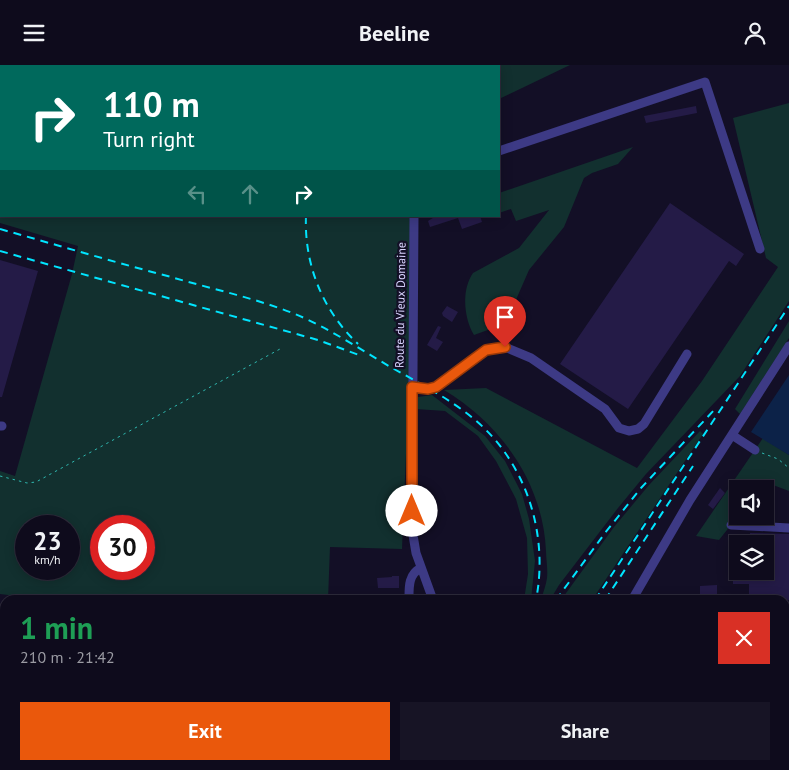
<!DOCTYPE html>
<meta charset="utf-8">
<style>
:root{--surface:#0e0b1c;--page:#171425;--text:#f1f3f6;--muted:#9b9ba3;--line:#2e2b3b;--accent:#ea580c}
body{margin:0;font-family:"PT Sans",sans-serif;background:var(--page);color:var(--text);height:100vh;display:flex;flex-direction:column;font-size:19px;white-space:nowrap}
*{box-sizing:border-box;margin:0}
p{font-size:16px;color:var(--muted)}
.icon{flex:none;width:28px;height:28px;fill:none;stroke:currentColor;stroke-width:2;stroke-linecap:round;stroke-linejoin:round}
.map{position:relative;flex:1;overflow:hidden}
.details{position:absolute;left:0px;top:530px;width:790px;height:175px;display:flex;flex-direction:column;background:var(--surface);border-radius:15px 15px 0 0;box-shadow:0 2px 12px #0003,0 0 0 1px var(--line)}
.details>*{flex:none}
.hud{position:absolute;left:0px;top:0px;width:500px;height:152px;box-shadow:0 2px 12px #0003,0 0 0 1px var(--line);background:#00695c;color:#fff;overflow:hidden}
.controls{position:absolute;left:729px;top:415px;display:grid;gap:10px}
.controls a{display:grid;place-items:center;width:45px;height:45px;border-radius:0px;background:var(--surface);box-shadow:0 2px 12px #0003,0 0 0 1px var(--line);font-size:25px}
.speed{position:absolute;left:15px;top:450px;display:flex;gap:10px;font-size:25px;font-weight:700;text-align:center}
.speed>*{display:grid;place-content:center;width:65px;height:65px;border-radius:50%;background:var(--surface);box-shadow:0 2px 12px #0003,0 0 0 1px var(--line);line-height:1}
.speed small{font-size:12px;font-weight:400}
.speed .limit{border:8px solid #d22;background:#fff;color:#111}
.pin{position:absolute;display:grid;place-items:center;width:42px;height:42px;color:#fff;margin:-51px -21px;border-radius:50% 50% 50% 0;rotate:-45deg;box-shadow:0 0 5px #0007}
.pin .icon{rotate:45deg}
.me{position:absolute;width:55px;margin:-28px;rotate:0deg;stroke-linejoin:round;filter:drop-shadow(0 0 4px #0008)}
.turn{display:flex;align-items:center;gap:18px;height:105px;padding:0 20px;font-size:22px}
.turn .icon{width:65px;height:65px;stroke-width:2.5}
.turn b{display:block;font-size:35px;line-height:42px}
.lanes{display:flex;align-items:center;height:48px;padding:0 20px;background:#0003;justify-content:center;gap:25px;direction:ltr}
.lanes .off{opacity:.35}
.round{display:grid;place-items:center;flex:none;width:52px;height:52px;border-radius:0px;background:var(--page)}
.overview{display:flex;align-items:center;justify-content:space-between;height:85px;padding:0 20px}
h1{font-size:30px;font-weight:700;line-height:38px;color:#1e9e55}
.action{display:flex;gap:10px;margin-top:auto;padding:10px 20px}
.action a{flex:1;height:58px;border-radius:0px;background:var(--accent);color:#fff;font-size:20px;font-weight:700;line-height:58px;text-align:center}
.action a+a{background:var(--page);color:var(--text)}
header{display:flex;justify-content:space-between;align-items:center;height:65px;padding:0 20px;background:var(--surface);font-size:22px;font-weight:700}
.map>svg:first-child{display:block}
</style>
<header><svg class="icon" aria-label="menu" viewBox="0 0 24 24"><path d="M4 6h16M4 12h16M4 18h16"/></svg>Beeline<svg class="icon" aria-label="person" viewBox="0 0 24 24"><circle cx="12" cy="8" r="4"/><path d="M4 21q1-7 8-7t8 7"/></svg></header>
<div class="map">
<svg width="789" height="705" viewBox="0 0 789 705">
<rect width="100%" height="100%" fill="#130f26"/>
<!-- green -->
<path fill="#12302f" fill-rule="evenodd" d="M0,0H570L499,34V1H1V151H416L402,484L330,482L328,535H49L0,529V406L15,411L72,209L78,181L0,158ZM26,461H69V504H26ZM101,461H144V504H101Z
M789,38V236L740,311L646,409L618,443L559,520L550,535H541C543,528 546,520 547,513C548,504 546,494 546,486C543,418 501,359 444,325L486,323L637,403L702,316L778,202L766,193L733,53Z
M633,82L618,99L592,108L584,113L564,162L529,205L508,253L499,261L474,270C464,254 461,225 473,208L519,183L549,145L516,156L511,144L499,148V128Z
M789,256V273L740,349L735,344Z
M432,330L485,371L505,396L522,429L529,454L535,496L531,535H524L528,509L527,473L516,434L496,396L478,371L445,346L416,344V335L418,332Z
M700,366L703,369L592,535H561L614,462L649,420Z
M763,373L789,390V426L765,417L760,424H738V451L719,475L696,471Z
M0,673H5V700H85L77,705H0Z
M348,700H442L438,705H348Z"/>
<!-- water -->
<path fill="#0c2248" d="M789,310V390L751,367Z"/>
<!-- building -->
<path fill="#241b47" d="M696,41L697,48L646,58L644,51Z
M670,138L744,189L736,201L729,196L628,344L560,299Z
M436,151L439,153L444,151H480L482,157L462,164L458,153L430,162L428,156Z
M0,195L38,206L2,332H0Z
M447,241L458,247L452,257L443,251L442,248Z
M438,261L441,262L436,273L443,277L437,286L427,280Z
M720,423L725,428L713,444L708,440Z
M750,468L789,469V535H749V519H733V506H765V479H749Z
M392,511H399V523H378L377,513L392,512Z
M717,520V535H700V521Z"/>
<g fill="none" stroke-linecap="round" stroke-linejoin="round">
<!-- path -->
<path stroke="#2fb8b0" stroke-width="1" stroke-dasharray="2.5 4" stroke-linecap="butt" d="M762,388L778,394L789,403
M0,411L27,418L36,417L280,284
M496,705L500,700"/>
<!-- minor -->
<path stroke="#3d3a85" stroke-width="9" d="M414,0V1
M499,86L705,17L760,184
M414,151L412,464L416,488L433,535
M412,323L428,324L436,322L486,285L505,282L531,293L605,344L619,363L629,366L638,364L644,359L687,289
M0,361H2
M732,370L755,385
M731,460L789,463
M409,535C409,523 408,509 421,503
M632,535L690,435L789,281
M785,691L789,689
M706,700L709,705
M85,705L93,700
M538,705V700
M757,705L762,700"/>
<!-- major -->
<path stroke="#c25bff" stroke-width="11" d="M0,661H5
M785,680H789"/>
<!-- rail -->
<path stroke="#00e5ff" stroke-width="2" stroke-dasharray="8 6" stroke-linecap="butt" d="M332,0L333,1
M344,1V0
M306,151C304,200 323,246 358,279
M0,164C57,180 114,197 171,212C212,224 255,233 295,249C329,263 361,285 394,304C421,319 450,334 474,354C526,397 549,469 536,535
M0,186L318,275L359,290
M556,535L605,468L641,423L716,343
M595,535L789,241
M605,535L693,401
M449,705L452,700
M482,705L485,700
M492,705L495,700
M514,705L516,700"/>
</g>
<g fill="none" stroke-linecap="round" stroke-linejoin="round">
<defs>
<path id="route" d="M412,446V322L428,324L436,322L486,285L505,282"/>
</defs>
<!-- route casing -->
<use href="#route" stroke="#983908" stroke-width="12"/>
<!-- route -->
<use href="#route" stroke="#ea580c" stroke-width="9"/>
</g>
<g text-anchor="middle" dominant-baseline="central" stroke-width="4.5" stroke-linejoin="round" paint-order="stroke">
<!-- street labels -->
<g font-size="12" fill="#d9d4ff" stroke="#130f26">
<text transform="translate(400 240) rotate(-89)">Route du Vieux Domaine</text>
</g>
</g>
</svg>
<div class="controls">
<a><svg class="icon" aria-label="sound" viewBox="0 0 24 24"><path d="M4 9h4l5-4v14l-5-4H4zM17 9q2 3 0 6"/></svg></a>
<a><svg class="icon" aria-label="layers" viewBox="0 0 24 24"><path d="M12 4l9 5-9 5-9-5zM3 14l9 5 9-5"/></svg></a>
</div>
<div class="speed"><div>23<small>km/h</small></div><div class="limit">30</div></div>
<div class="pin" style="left:505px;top:282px;background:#d93025"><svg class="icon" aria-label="arrive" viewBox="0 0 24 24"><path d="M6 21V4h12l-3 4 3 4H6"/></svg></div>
<svg class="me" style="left:412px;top:446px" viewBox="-20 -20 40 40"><circle r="19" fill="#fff"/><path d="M0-13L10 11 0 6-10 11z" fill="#ea580c"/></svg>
<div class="hud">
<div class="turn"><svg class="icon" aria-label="right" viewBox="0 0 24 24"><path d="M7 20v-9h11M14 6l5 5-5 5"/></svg><div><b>110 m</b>Turn right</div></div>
<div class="lanes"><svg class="icon off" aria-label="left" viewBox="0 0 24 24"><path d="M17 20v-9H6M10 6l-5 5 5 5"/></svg><svg class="icon off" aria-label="ahead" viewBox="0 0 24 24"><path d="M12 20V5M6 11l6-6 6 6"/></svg><svg class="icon" aria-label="right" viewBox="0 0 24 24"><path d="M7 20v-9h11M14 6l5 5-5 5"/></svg></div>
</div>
<section class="details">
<div class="overview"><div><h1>1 min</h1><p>210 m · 21:42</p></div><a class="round" style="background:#d93025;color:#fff"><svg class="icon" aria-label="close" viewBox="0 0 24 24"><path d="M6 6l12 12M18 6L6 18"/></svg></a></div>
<div class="action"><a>Exit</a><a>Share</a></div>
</section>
</div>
